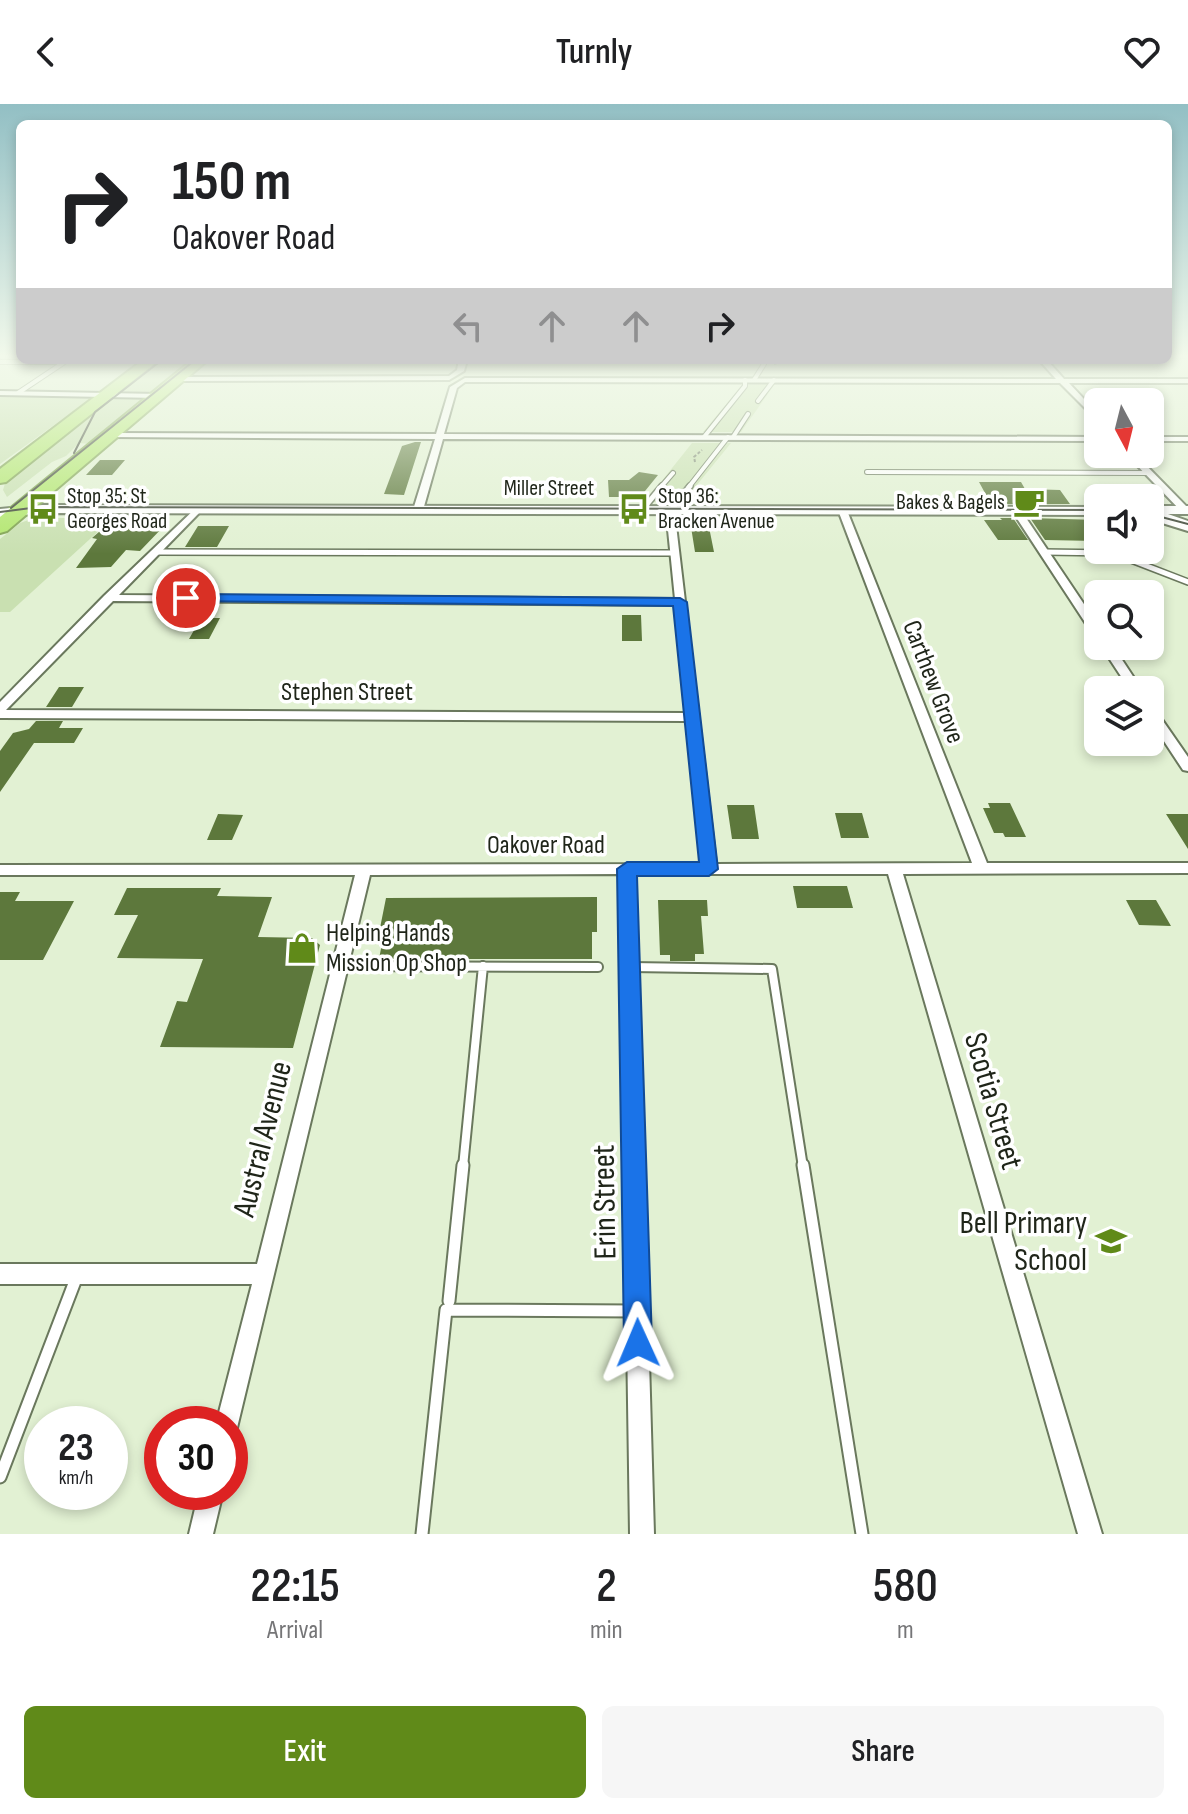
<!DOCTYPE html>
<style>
:root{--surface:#fff;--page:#f6f6f6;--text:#202124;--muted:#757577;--accent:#608a19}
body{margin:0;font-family:"Sofia Sans Condensed",sans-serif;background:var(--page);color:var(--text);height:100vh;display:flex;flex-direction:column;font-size:30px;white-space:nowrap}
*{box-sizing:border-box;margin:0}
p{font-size:26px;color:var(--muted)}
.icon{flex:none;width:44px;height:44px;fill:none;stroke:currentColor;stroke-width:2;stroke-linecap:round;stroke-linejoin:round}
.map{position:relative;height:1430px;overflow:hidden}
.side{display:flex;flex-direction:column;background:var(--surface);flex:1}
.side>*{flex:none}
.guide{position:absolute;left:16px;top:16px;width:1156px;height:244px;border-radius:12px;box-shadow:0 4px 12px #0003;background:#fff;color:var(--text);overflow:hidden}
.needle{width:52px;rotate:173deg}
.tools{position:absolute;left:1084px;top:284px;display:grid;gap:16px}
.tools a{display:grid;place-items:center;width:80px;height:80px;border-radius:12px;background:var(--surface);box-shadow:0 4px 12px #0003;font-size:40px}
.speed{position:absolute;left:24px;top:1302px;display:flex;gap:16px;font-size:40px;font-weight:700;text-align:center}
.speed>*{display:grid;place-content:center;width:104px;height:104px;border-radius:50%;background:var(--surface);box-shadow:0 4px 12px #0003;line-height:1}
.speed small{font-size:20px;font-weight:400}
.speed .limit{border:12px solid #d22;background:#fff;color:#111}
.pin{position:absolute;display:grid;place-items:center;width:68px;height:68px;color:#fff;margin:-34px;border:4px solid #fff;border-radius:50%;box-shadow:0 2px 8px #0007}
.me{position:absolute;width:88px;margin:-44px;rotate:359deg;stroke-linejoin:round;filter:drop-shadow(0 0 6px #0008)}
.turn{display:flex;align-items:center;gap:28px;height:168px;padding:0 24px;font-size:36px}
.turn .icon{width:104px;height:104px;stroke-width:2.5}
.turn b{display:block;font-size:56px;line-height:68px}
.lanes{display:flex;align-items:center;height:76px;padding:0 24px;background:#0003;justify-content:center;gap:40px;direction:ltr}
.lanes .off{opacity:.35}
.eta{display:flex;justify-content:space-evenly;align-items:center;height:136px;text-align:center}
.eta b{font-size:48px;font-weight:600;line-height:56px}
.action{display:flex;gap:16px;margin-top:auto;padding:16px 24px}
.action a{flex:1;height:92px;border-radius:12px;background:var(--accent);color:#fff;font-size:32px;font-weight:600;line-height:92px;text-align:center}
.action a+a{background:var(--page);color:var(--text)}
header{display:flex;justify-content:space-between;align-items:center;height:104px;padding:0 24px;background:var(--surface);font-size:36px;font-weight:600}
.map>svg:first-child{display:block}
</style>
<header><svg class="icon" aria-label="back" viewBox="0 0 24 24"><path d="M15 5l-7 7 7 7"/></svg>Turnly<svg class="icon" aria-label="heart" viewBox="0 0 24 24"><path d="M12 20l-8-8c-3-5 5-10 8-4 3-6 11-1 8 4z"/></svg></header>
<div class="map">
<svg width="1188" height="1430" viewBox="0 0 1188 1430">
<rect width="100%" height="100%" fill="#e2f1d3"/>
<!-- green -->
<path fill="#c9e0b1" d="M164,256H193L152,289L122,287Z
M775,280L741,328H703L742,281Z
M0,292L93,293L0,360Z
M111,292L146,294L90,340L79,339L66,352L52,358L7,393L3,386L6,376Z
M692,339H731L683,398H645Z
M34,414H113L10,508H0V435L20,419Z"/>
<!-- building -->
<path fill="#5d783c" d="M415,338H421L404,391L384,390L402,342Z
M100,356H125L112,371H86Z
M639,368L658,371L641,392L629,389V393H609L608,376H629Z
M979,378H1021L1025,385L1060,386L1070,400H991Z
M1000,414H1013L1028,436H998L984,416H1002Z
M1030,414L1098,416V437L1045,436Z
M147,420L165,421L140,447L126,446L111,463L76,464L97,435L92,434L107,421L143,423Z
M198,422H229L217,443H185Z
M691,423H709L714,448H695Z
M622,511H641L642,537H622Z
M201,514H220L209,535H189Z
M59,583H84L72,603H46Z
M36,617H63L59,624H83L74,639H34L0,688V647L13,629L29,625Z
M988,699H1010L1026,733H1005L1003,729H994L983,704H990Z
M727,701H754L759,735H732Z
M835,709H862L869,734H841Z
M218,710L243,711L232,736H207Z
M1166,710H1188V745Z
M793,782H847L853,804H797Z
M127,784H221L217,792L272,793L258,833L312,834L320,841L293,944L160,943L177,897L187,898L203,855L117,854L138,811H114Z
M0,788H20L15,797H74L43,856H0Z
M597,793V828H592V855H379L384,829H379L386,794Z
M658,796H707L708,812H701L704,850H695V857H670V851H660Z
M1126,796H1156L1171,822L1139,821Z"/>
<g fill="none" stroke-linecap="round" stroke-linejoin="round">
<defs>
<path id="lane-far3" d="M0,258H64
M754,276L764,260
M18,289L63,259
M758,297L774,276
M704,333L745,282V276
M733,333L748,310
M867,368L1149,369
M660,384L673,369
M688,384L728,333"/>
<path id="lane-far2" d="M642,406L662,382
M671,406L690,382
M155,448L675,449
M1044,448L1113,449L1188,478"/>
<path id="lane-far1" d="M340,862L598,863
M631,863L772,865L803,1063
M463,1063L483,862"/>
<path id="lane" d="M803,1061L862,1430
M449,1197L463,1061
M0,1373L77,1172
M422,1430L446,1206L635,1207"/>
<path id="street" d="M459,256H467L464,267L449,276L179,277L175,275L179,273L449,272L457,266Z
M1039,256H1047L1064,275H1188V279H1069L1098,310V317L1060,279L465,278L457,284L444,330L1098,333V337L443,335L423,406L418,409L413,406L435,335L111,333L107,331L111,329L436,330L450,283L465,274L1056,275Z
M0,287L159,290L163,292L159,294L0,291Z
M1150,333H1188V337H1150Z
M1126,350H1135L1188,404V408H1182Z
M198,402L203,405L201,407L119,491L675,495L666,406L674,404L716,760L972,759L838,406L846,404L987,759H1188V769L903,770L1102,1430H1078L888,770H635L654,1430H630L620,770L370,771L236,1328L230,1331V1320H216L252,1180H0V1160H257L355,771H0V761L701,760L687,617L0,614V598L104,492ZM113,497L676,501L686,609L6,606Z
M1017,404L1020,405L1098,521V532L1092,529L1012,407Z
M1101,542H1113L1142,586H1130Z
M1150,603L1154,604L1188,653V667L1183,666L1150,616Z
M199,1388H223L213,1430H189Z"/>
<path id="secondary" d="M42,401L1098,403V411L42,409L0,413V405Z
M1151,402H1188V410H1168L1188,417V427L1159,418L1150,410Z"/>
<path id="highway" d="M143,256H159L6,378L0,379V365Z
M192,256H208L7,427L0,429V413Z"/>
</defs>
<!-- lane-far3 casing -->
<use href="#lane-far3" stroke="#6a785d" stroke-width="6"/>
<!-- lane-far2 casing -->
<use href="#lane-far2" stroke="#6a785d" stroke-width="8"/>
<!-- lane-far1 casing -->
<use href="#lane-far1" stroke="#6a785d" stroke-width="12"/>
<!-- lane casing -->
<use href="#lane" stroke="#6a785d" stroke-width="15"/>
<!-- street casing -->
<use href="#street" stroke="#6a785d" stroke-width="4"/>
<!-- secondary casing -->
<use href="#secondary" stroke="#6a785d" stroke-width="4"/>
<!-- highway casing -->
<use href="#highway" stroke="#7ea24f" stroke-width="4"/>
<!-- path -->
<path stroke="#7a8470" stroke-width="2" stroke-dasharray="3 2" stroke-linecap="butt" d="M774,260L785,256
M695,358L694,353L702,346"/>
<!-- lane-far3 -->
<use href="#lane-far3" stroke="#fff" stroke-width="4"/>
<!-- lane-far2 -->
<use href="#lane-far2" stroke="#fff" stroke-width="5"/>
<!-- lane-far1 -->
<use href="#lane-far1" stroke="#fff" stroke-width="8"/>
<!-- lane -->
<use href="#lane" stroke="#fff" stroke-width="11"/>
<!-- street -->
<use href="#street" fill="#fff" fill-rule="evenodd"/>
<!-- secondary -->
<use href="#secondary" fill="#fff" fill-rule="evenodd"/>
<!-- highway -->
<use href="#highway" fill="#b1e66c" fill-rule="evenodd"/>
<!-- tram -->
<path stroke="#3e4637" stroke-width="2" d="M74,349L95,308L162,256
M11,404L195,256
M0,408L39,403L1098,406
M1150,410L1188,420"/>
</g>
<!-- sky -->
<linearGradient id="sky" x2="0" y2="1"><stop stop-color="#92bfc4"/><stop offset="0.56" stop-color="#f2f9eb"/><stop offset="1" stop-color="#f2f9eb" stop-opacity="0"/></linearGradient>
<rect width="1188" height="450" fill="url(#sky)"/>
<!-- route -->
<path fill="#1a73e8" stroke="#114b97" stroke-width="2" d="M186,490L680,494L687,498L718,765L709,772H637L652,1239L648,1249L638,1253L628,1249L624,1239L617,765L627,758H699L673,502L181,497L179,494Z"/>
<!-- icons -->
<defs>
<symbol id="cafe-bare" viewBox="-9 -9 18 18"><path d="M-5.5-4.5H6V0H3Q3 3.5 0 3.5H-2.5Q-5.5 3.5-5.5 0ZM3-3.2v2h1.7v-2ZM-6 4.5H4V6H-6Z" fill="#608a19" stroke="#fff" stroke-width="2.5" paint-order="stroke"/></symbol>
<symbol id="bus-bare" viewBox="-9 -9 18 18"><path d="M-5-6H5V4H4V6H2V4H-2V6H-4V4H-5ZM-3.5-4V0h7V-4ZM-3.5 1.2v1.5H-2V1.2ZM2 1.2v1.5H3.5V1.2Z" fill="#608a19" stroke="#fff" stroke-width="2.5" paint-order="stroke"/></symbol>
<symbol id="shop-bare" viewBox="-9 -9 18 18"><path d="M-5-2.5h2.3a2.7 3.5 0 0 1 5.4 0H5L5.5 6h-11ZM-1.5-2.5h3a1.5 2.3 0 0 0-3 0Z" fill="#608a19" stroke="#fff" stroke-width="2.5" paint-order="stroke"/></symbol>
<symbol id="school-bare" viewBox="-9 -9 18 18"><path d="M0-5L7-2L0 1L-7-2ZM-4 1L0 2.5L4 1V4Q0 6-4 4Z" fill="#608a19" stroke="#fff" stroke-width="2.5" paint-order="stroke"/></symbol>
</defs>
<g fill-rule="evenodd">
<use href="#cafe-bare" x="1007" y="376" width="44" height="44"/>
<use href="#bus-bare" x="21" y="383" width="44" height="44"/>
<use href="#bus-bare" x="612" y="383" width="44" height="44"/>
<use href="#shop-bare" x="280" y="822" width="44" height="44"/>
<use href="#school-bare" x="1089" y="1115" width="44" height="44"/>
</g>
<g text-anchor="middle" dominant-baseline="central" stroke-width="7" stroke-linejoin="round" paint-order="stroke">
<!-- far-street labels -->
<g font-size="22" fill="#1f2519" stroke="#fff">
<text x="549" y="384">Miller Street</text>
</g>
<!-- far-poi labels -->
<g font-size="22" fill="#1f2519" stroke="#fff" text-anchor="start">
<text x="67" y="392">Stop 35: St<tspan x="67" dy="25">Georges Road</tspan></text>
<text x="658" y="392">Stop 36:<tspan x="658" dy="25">Bracken Avenue</tspan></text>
<text x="1005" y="398" text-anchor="end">Bakes &amp; Bagels</text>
</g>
<!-- street labels -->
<g font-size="26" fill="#1f2519" stroke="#fff">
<text transform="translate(933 578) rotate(69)">Carthew Grove</text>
<text x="347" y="588">Stephen Street</text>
<text x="546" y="741">Oakover Road</text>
</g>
<!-- poi labels -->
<g font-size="26" fill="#1f2519" stroke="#fff" text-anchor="start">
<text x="326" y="829">Helping Hands<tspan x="326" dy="30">Mission Op Shop</tspan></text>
</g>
<!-- near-street labels -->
<g font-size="32" fill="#1f2519" stroke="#fff">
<text transform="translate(993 997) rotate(74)">Scotia Street</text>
<text transform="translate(263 1035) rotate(-76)">Austral Avenue</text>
<text transform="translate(605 1098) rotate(-91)">Erin Street</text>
</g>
<!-- near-poi labels -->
<g font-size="32" fill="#1f2519" stroke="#fff" text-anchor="end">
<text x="1087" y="1119">Bell Primary<tspan x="1087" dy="37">School</tspan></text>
</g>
</g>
</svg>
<div class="tools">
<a><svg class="needle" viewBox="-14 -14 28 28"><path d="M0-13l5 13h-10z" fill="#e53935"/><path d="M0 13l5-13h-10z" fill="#757577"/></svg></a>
<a><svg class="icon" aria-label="sound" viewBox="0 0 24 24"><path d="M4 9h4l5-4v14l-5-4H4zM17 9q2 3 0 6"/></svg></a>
<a><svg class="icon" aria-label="search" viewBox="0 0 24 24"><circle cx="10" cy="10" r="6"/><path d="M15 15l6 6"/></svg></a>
<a><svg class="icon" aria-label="layers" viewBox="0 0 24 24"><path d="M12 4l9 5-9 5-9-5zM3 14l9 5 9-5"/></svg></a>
</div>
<div class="speed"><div>23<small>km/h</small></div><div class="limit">30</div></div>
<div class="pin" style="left:186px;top:494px;background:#d93025"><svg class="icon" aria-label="arrive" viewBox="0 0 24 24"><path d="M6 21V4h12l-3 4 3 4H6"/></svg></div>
<svg class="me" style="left:638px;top:1239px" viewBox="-20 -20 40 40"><path d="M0-17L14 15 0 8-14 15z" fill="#1a73e8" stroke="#fff" stroke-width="4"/></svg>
<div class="guide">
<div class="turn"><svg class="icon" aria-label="right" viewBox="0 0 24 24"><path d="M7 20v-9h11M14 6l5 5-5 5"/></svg><div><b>150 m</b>Oakover Road</div></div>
<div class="lanes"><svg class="icon off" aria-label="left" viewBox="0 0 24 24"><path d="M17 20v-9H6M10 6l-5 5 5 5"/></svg><svg class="icon off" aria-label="ahead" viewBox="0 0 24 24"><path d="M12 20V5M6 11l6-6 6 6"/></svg><svg class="icon off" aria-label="ahead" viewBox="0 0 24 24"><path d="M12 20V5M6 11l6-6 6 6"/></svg><svg class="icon" aria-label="right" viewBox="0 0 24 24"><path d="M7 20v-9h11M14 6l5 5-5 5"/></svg></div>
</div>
</div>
<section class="side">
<div class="eta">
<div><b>22:15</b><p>Arrival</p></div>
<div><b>2</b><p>min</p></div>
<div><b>580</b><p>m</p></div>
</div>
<div class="action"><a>Exit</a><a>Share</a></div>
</section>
